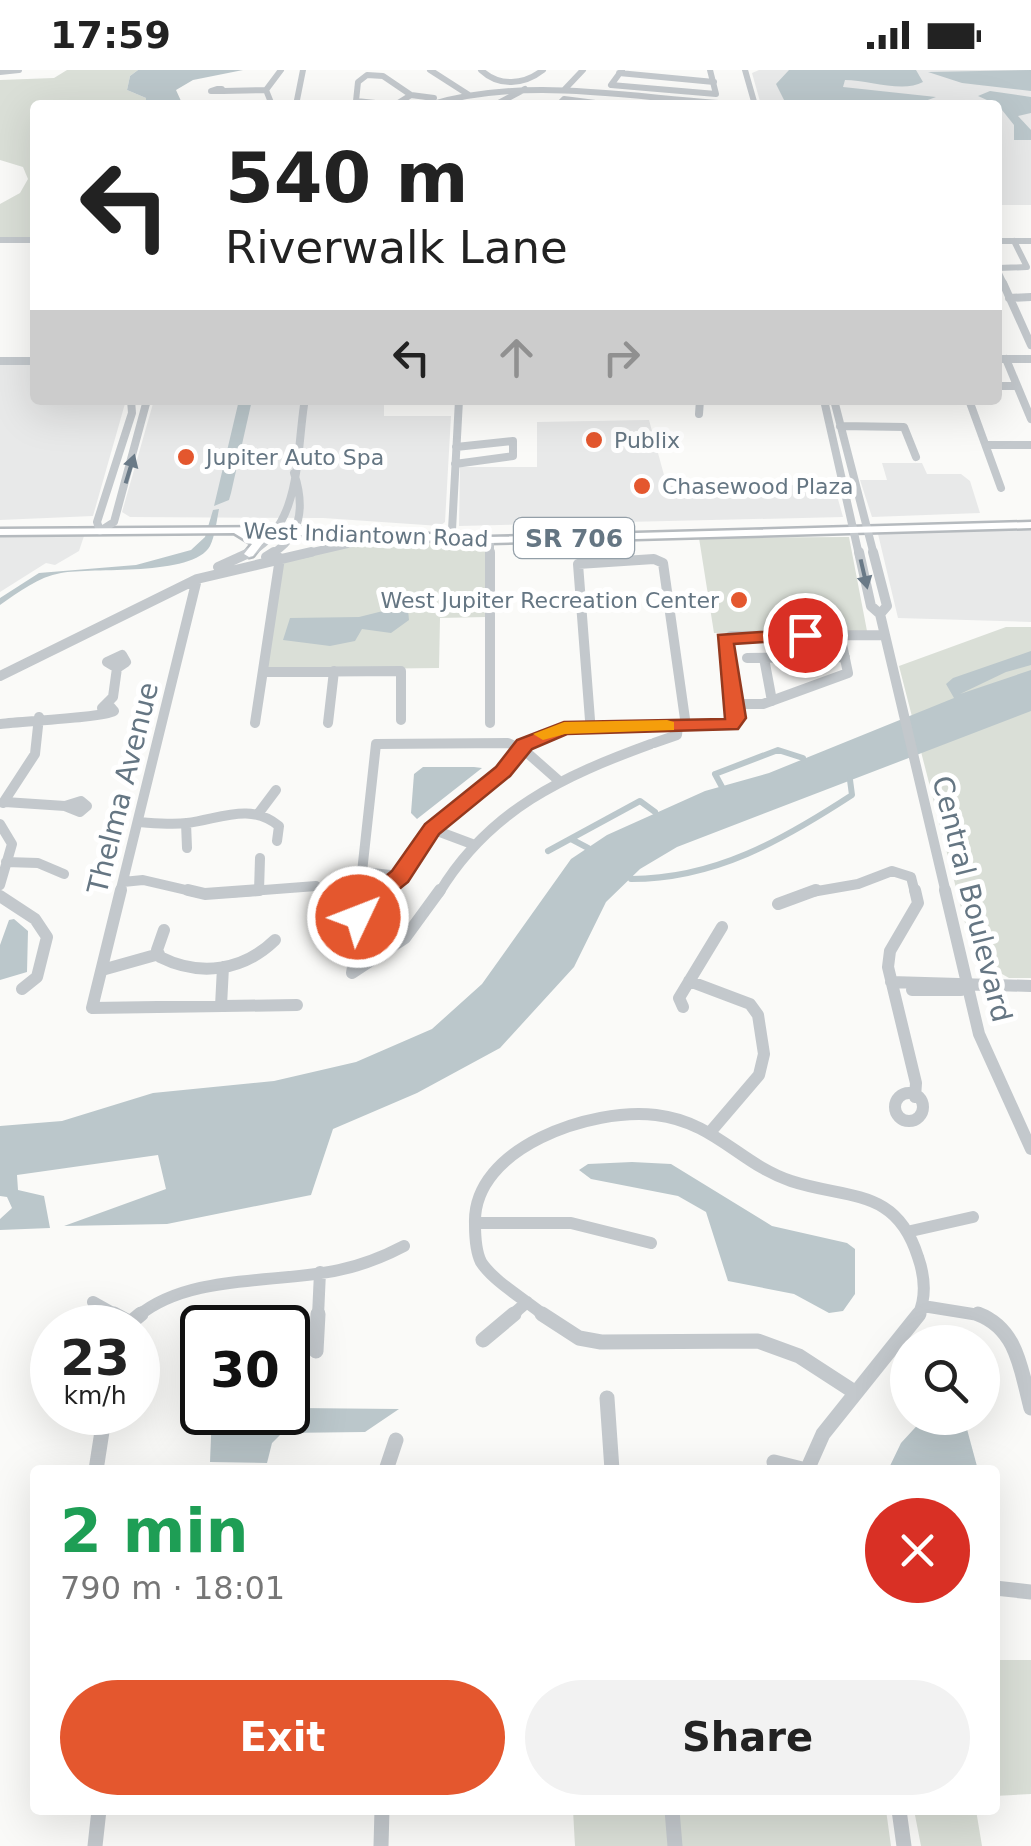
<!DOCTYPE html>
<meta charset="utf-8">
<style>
:root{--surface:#fff;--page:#f2f2f2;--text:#222;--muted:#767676;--accent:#e4572e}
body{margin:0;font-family:"DejaVu Sans",sans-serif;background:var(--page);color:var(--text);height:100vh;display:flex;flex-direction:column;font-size:38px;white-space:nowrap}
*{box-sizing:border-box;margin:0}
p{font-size:32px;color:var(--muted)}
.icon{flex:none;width:55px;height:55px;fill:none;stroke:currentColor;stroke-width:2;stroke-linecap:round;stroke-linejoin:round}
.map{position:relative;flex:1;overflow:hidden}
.sheet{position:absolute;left:30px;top:1395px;width:970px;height:350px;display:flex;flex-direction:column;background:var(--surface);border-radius:10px;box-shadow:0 10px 40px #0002}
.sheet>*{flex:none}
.banner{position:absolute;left:30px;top:30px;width:972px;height:305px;border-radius:10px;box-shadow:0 10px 40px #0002;background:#fff;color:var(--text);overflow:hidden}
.controls{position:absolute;left:890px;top:1255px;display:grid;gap:20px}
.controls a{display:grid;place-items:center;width:110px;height:110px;border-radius:50%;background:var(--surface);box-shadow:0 10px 40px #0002;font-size:50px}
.speed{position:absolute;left:30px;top:1235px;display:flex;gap:20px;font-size:50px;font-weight:700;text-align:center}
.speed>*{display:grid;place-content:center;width:130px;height:130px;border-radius:50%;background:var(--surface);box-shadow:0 10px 40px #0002;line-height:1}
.speed small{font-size:25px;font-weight:400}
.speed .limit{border:5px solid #111;border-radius:15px;background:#fff;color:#111}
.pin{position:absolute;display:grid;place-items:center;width:85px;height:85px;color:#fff;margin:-42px;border:5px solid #fff;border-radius:50%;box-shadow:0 2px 10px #0007}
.me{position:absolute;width:110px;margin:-55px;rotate:47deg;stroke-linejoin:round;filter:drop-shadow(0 0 8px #0008)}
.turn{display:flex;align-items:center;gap:35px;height:210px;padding:0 30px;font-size:45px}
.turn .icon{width:130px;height:130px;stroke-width:2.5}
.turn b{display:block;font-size:70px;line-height:85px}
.lanes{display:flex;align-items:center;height:95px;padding:0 30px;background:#0003;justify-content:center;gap:50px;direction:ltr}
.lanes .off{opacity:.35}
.round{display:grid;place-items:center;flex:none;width:105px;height:105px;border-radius:52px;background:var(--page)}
.overview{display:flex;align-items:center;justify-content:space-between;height:170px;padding:0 30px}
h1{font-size:60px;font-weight:800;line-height:75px;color:#1e9e55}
.button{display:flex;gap:20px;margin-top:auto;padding:20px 30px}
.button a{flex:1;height:115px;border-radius:60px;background:var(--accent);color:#fff;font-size:40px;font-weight:800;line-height:115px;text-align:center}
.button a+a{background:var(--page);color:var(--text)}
.status{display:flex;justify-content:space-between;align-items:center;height:70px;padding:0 50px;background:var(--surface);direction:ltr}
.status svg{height:28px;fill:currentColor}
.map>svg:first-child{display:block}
</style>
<div class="status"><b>17:59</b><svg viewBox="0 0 49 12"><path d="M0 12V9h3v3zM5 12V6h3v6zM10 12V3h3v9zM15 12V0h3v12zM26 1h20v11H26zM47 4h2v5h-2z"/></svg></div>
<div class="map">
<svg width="1031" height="1776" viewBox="0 0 1031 1776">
<rect width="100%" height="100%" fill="#fafaf8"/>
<!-- built -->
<path fill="#e8e9e9" d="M759,0H1031V135H998V35H761L752,3Z
M0,295H35V330H126L93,446L0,450Z
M154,330H384V346H451L445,452L440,456L323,448L130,447L122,442Z
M649,350L667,416L834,415L843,447L459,456L460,397H537V352Z
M882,393H922L927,404H961L970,411L980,443L872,447L860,410H887Z
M1031,459V552L898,548L878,464Z
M0,466H84L79,481L55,495L46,493L0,522Z"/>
<!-- green -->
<path fill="#dadfd7" d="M67,0H138L130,6L127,20L146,28L147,33L35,35V167H0V134L20,123L28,109L23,97L0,90V10L54,8Z
M849,467L867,561L714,563L699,468Z
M378,469L485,473L486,547L440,548L439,598L266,600L282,490Z
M1006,557H1031V908H1009L974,888L899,596Z
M995,1590H1031V1724L995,1726Z
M573,1740H886L891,1776H575Z
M914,1740H976L982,1776H921Z"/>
<!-- water -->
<path fill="#bbc7cb" d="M138,0H243L193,10L176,20L181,31L220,35H146V28L127,20L130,6Z
M789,0H916L923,12C903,23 868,10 845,10L843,17L936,27L914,35L796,34L785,32L776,14Z
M1031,0V21L962,13L928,2Z
M990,21L1031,27V43L1018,46L1031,60V70H1014V55L998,35L978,26Z
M239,330H252L231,423L229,430L214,436Z
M219,439C217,449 215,466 210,476C193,507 92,497 61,503C38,507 19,522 0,535V528L39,503L136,495L191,480L205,467L213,440Z
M399,537L408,540L409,550L391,563L362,559L355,571L330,576L283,570L290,548L359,547Z
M1031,581V595L1006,602L960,624L1031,600V641L677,777L640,799L606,832L574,897L500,978L417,1023L333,1059L311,1125L167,1154L64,1156L166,1119L158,1085L17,1105L18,1120L44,1126L50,1158L0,1160V1149L12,1138L7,1127L0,1126V1056L62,1051L153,1023L274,1011L356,992L432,959L482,914L571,789L607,765L705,721L769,703L954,628L946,614L953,608Z
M423,697H474L482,698L417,749L411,743L414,704Z
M14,849L28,861L27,902L0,910V875L9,850Z
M632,1092L671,1094L772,1156L847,1173L855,1179V1224L843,1241L829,1243L794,1224L728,1211L706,1142L678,1126L591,1109L579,1100L588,1094Z
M288,1305L295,1312L296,1338L399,1339L365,1362L282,1363L272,1373L267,1393L210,1392L212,1343L288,1342Z
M924,1348H964L978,1400H888L901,1373Z"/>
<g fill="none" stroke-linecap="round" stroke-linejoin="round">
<!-- canal -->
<path stroke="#bbc7cb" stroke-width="6" d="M722,717L715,704L778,680L803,688
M571,769L588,778
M548,781L640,731L655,742
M631,809C715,809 783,770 852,725L850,710"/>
<defs>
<path id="major" d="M1031,452V458L490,473L248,463L263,473L253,486L249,487L244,484L252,474L234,463L0,465V459L282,457L490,467Z"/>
</defs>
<!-- major casing -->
<use href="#major" stroke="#b5babe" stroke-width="5"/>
<!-- minor-far4 -->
<path stroke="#c3c8cc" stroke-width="6" d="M430,0L469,25
M481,0C499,17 524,15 543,0
M622,0L611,15L716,24L710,0
M745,0L755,35
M0,2L19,0
M619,3L714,12
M367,5L383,6L411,25L395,35L356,31L358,12Z
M217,19H222L223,21H211Z
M564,20L583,0
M223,21L266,20
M411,25L434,28
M272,35L266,20L281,0
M296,35L303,0
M429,35C535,3 647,32 755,35
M495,35L525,19
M558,35L564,29L611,35
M0,170H35
M998,171H1031
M998,198L1027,197L1014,171
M998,201L1005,216"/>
<!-- minor-far3 -->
<path stroke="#c3c8cc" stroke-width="8" d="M1003,213L1031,275
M1009,228L1031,227
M998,289H1031
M1006,289L1031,349
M0,291H35
M998,316H1016
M131,330L132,343L97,452L100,461L114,452L147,330
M393,330H403
M824,330L859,485
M834,330L874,485
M969,330L1001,418
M699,344L700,330
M840,356L904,357L916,387
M987,375H1031
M455,394L513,386V371L456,377
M615,458L621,485
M452,460L459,330
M490,470V485
M245,485C301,460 296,389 304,335
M270,485C302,467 305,436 294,403
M300,485L382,466"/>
<!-- minor-far2 -->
<path stroke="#c3c8cc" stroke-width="10" d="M490,482V653
M620,482L622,490
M859,482L871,536L880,544L946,823
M873,482L887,536L880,544
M266,487L274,482
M218,497L251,482
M122,585L126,592L117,598L107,592Z
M747,588L845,587
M764,588L772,631
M264,602L401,601V650
M0,606L197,509L311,482
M733,634H763L848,603L840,565
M102,638L113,627L117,598
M590,650L578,494L654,489L663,493L685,649
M255,653L280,488
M328,653L334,601
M0,654C22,651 102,648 114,641L108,634
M654,673L677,665L678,656
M81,731L87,736L80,742L65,736Z
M5,732L65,736
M3,733L35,684L39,647
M258,744L276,720
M138,752C154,753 171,755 187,753C220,749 250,732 279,756L277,771
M186,753L187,778
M0,754L12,774L0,815
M432,759L472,774
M6,792L38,793L64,804
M400,806L362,802L376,674L508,673L524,680L558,710
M123,812L143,810L199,823
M259,821L260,788
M120,823L197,509
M225,823L316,816
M382,823L446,745L541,665L573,658L731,655L737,648L723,571L731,566L884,565
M439,823C489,740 563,706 651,674
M806,823L858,814L892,801L911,807L915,823"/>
<!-- minor-far1 -->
<path stroke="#c3c8cc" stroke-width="12" d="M121,820L92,938L297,935
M188,820L205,824L259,820
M385,820L363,837L352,903L405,868L440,820
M915,820L918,833L890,881L888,897L916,1013L915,1027
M945,820L979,964L1031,1079
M0,826L35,849L47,867L37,907L22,919
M778,834L816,820
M164,860L157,880L160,887C200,907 243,901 275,870
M102,900L159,884
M689,911L750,934L758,945L764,984L759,1005L712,1060
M891,912L1031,916
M912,920H961L966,916
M221,936L223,897
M683,937L679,928L722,857
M895 1037a14 14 0 1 1 28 0a14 14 0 1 1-28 0Z
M476,1153H571L651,1173
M911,1161L973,1147
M93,1232L118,1246
M923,1236L985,1246
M138,1246C190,1203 277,1214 339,1200C363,1195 383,1187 404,1176
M318,1246L320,1202
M511,1246L527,1232
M545,1246C526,1230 494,1212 481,1192C476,1182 475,1165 475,1154C472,1077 593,1037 656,1045C715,1052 740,1094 791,1111C849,1130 896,1117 918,1187C925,1207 927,1226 918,1246"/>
<!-- minor -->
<path stroke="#c3c8cc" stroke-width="15" d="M114,1244L129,1252
M542,1244L579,1268L601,1272L758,1271L799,1286L856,1323
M978,1244C1018,1259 1021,1301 1031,1338
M124,1258L141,1244
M483,1270L514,1244
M316,1281L318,1244
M607,1328L612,1400
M774,1392L806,1400
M96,1400L105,1342
M386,1400L396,1370
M807,1400L823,1364L919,1244
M995,1518L1031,1522
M672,1740L675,1776
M899,1740L904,1776
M95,1776L99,1740
M381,1776L382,1740"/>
<!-- major -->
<use href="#major" fill="#fff" fill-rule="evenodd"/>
</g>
<!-- one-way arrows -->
<defs><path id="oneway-solid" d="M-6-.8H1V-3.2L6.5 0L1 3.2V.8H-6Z" transform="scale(2.5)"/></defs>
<g fill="#6a7a87">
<use href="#oneway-solid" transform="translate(130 399) rotate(-73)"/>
<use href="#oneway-solid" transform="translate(864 504) rotate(77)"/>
</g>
<!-- route -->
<path fill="#e4572e" stroke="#94391e" stroke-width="2.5" d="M805,559L814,565L811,569L734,574L746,648L738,659L567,664L532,679L510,706L439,764L408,812L374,839L366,853H350L347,847L358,829L392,801L425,754L496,697L517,670L564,652L725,649L718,565Z"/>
<!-- slow -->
<path fill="#f59e0b" d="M667,650L674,652V660L565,664L543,670L533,664L564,652Z"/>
<!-- markers -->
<g fill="#e4572e" stroke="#fff" stroke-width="4">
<circle cx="594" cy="370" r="10"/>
<circle cx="186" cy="387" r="10"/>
<circle cx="642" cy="416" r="10"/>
<circle cx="739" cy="530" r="10"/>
</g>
<g text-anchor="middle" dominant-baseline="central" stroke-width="10" stroke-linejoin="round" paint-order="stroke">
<!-- far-poi labels -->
<g font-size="22" fill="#657683" stroke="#fff" text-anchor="start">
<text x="614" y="370">Publix</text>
<text x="206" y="387">Jupiter Auto Spa</text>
<text x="662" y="416">Chasewood Plaza</text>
<text x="719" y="530" text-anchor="end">West Jupiter Recreation Center</text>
</g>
<!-- far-street labels -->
<g font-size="22" fill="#657683" stroke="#fff">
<text transform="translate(366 465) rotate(2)">West Indiantown Road</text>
</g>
<!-- shield labels -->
<rect fill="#fff" stroke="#939fa8" stroke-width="2.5" x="514" y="448" width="120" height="40" rx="8"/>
<g font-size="25" font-weight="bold" fill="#657683">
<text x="574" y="468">SR 706</text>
</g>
<!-- street labels -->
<g font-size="28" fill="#657683" stroke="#fff">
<text transform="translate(123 718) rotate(-76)">Thelma Avenue</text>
<text transform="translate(972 829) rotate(76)">Central Boulevard</text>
</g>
</g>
</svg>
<div class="controls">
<a><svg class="icon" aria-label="search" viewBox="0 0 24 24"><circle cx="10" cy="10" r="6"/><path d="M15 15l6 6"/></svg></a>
</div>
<div class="speed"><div>23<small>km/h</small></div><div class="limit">30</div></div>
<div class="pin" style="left:805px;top:565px;background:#d93025"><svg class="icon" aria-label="arrive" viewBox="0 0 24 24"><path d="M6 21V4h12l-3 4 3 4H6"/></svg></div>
<svg class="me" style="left:358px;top:847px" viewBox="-20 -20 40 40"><circle r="17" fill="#e4572e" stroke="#fff" stroke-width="3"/><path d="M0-11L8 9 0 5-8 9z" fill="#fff"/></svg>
<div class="banner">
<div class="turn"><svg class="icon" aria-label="left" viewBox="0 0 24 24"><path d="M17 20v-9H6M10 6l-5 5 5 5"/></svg><div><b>540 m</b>Riverwalk Lane</div></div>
<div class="lanes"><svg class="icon" aria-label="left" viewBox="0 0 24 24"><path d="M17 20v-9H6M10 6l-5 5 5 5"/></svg><svg class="icon off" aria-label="ahead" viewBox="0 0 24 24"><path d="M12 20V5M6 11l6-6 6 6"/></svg><svg class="icon off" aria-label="right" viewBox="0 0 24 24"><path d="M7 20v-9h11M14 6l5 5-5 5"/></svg></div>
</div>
<section class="sheet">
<div class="overview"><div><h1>2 min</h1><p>790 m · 18:01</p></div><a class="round" style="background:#d93025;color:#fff"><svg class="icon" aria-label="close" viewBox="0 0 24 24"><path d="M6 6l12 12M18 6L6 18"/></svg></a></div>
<div class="button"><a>Exit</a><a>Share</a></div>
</section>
</div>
